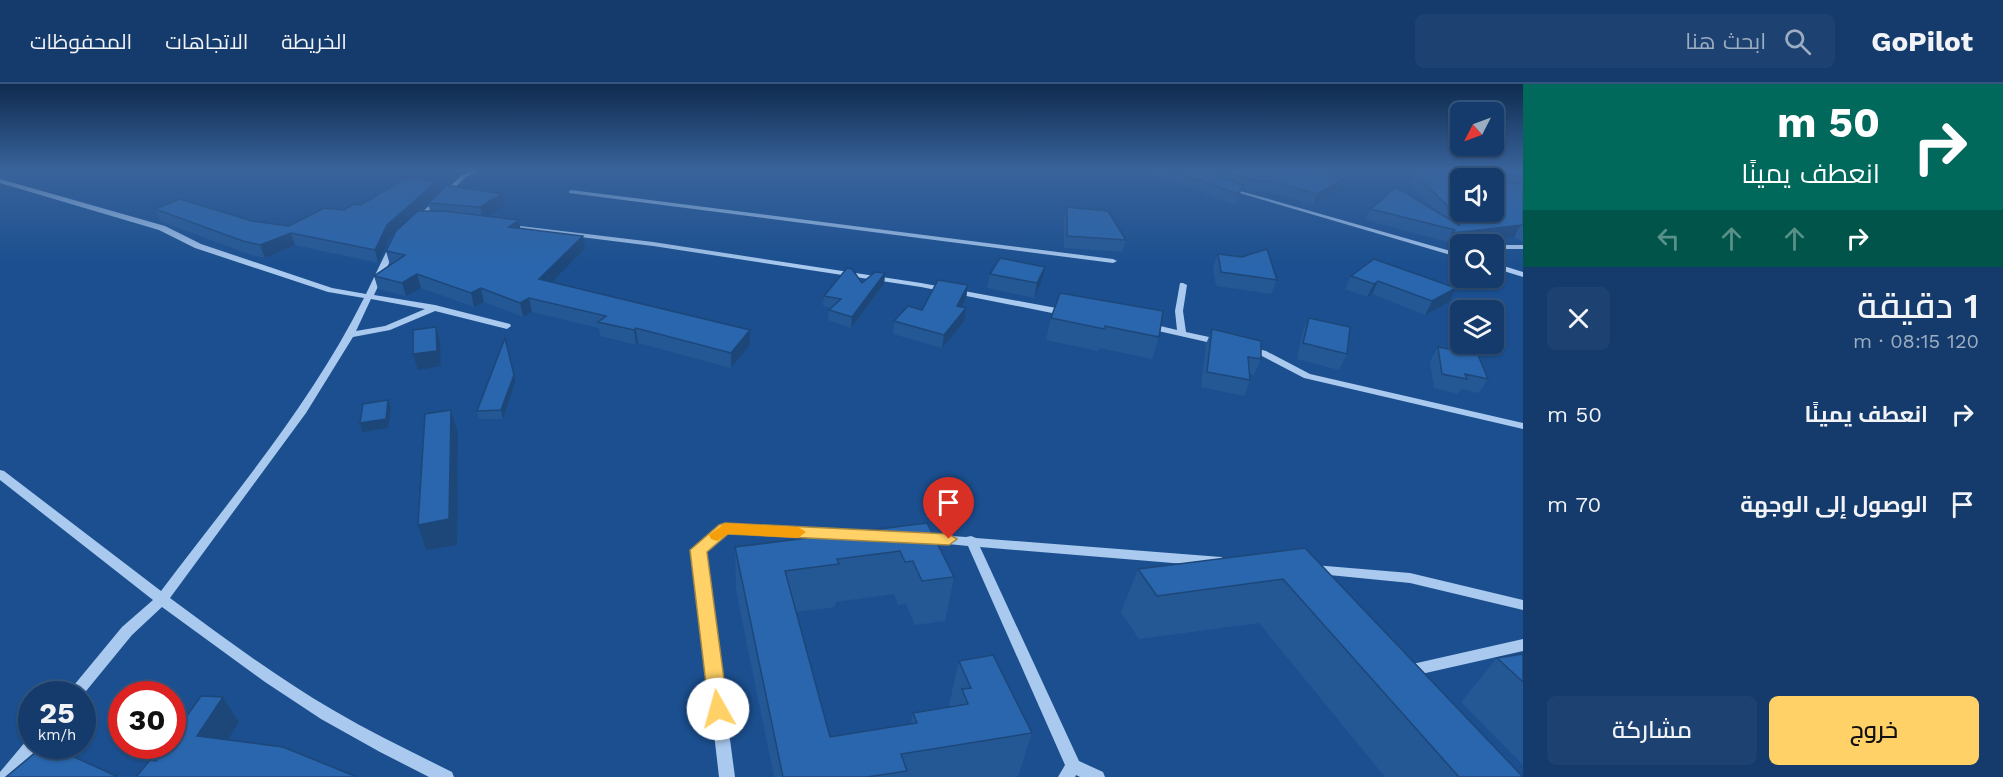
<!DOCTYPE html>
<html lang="ar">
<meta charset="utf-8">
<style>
:root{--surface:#143b6b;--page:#1d4271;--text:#f1f3f6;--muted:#9dadc1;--line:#33557e;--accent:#ffd166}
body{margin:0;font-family:"Work Sans",Cairo,sans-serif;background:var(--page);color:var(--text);direction:rtl;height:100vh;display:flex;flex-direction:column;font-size:22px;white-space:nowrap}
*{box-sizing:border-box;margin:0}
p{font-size:20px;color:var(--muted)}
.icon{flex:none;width:33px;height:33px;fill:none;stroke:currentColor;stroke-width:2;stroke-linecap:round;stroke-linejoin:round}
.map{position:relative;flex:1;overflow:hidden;direction:ltr}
.details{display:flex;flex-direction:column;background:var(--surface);width:480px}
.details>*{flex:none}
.banner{background:#00695c;color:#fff;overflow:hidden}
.needle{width:39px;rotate:228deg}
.fabs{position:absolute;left:1450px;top:18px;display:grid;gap:12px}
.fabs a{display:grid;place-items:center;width:54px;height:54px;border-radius:9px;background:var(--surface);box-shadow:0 2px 4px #0004,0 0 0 2px var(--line);font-size:30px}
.speed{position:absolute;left:18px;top:597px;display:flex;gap:12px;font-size:30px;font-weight:700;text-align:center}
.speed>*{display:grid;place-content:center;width:78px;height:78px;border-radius:50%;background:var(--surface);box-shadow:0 2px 4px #0004,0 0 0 2px var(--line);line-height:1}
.speed small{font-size:15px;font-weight:400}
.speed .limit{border:9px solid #d22;background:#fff;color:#111}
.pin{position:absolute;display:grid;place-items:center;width:51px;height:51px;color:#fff;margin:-62px -26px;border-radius:50% 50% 50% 0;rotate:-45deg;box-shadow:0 0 6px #0007}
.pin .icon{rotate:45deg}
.me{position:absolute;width:66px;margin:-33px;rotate:353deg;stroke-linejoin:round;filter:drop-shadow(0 0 4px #0008)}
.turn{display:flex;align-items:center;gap:21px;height:126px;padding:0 24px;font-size:27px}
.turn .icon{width:78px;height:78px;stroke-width:2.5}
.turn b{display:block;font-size:42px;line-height:51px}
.lanes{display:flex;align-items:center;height:57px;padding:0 24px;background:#0003;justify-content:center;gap:30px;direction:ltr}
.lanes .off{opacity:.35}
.round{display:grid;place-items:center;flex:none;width:63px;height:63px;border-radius:9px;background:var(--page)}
.head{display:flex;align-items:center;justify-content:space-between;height:102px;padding:0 24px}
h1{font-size:36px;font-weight:600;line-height:45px}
.button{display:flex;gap:12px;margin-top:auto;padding:12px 24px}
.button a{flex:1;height:69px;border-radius:9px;background:var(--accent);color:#111;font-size:24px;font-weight:600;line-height:69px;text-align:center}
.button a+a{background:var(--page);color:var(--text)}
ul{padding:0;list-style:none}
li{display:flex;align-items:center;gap:18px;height:90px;padding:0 24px}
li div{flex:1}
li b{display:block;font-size:22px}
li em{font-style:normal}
header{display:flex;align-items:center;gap:36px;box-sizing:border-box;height:84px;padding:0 30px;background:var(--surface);border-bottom:2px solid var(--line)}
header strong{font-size:28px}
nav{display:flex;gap:33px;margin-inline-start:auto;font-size:21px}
.search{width:420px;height:54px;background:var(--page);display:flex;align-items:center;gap:15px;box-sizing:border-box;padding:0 21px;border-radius:9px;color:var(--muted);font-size:22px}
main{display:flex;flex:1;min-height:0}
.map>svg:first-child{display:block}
</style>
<header>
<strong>GoPilot</strong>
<div class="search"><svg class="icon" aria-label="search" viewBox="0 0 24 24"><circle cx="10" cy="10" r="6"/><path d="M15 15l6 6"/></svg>ابحث هنا</div>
<nav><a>الخريطة</a><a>الاتجاهات</a><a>المحفوظات</a></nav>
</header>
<main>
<section class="details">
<div class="banner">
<div class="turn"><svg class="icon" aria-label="right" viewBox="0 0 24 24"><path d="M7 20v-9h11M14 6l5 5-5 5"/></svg><div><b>50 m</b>انعطف يمينًا</div></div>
<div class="lanes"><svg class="icon off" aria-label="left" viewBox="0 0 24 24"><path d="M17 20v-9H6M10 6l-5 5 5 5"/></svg><svg class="icon off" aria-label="ahead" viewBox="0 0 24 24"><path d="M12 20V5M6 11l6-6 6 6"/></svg><svg class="icon off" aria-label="ahead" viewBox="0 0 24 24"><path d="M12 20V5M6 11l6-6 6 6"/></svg><svg class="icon" aria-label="right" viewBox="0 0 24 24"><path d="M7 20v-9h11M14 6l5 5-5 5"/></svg></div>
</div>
<div class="head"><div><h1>1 دقيقة</h1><p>120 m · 08:15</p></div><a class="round"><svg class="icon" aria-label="close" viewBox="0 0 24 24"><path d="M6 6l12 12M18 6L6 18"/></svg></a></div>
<ul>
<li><svg class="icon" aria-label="right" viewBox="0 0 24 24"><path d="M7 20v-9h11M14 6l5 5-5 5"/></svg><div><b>انعطف يمينًا</b></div><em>50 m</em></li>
<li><svg class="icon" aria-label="arrive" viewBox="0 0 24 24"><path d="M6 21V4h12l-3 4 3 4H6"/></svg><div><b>الوصول إلى الوجهة</b></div><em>70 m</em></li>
</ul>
<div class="button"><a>خروج</a><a>مشاركة</a></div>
</section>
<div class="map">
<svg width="1523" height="693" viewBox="0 0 1523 693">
<rect width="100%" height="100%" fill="#1b4f8f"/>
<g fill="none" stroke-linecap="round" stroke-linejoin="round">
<!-- minor -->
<path fill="#a9c9ee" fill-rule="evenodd" d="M476,85H483L466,93L419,137H415V135L462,91Z
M0,95L165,142L201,160L332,204L366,210L390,160L397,158L398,160L374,211L435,221L510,240L511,242L507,245L435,227L390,246L353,253L306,329L170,514C223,553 276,593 333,626C372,649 412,668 452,688L454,693H429L380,668L321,635L265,598L162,523L132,551L82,612L68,610L70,606L122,543L153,516L0,396V386L4,387L161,507C232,413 311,320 364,214L328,208L195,164L159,146L0,99ZM371,215L425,225L385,242L356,247Z
M1226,103L1461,170V174L1226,105Z
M571,106L1113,175L1117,177L1113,179L569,109V107Z
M504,140L653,158L921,199L1067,226L1071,229L1067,232L921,203L653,162L507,144L503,142Z
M1494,161H1523V165H1494Z
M1494,179L1523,188V193L1494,184Z
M1180,199H1183L1187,201L1183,227L1186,248L1223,256L1225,258L1223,260L1220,261L1145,244V240L1148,239L1177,246L1175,227Z
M1247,262L1266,267L1310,290L1523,339V345L1304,294L1260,271L1244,267L1242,265Z
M725,440L850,447L854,448L856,451L854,454L850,455L728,448L705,467L735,693H719L693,466L721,441Z
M922,450L966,453L971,452L976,454L1221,473L1225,475L1227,478L1225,481L1221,483L980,463L1079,677L1103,688L1105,693H1080L1076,691L1075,693H1058L1065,681L968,462L918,457L916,454L918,451Z
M1314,481L1410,489L1523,516V526L1410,499L1309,489L1308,486L1309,483Z
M1523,555V567L1408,593L1403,591L1401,587L1403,583L1408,581Z
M32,655V662H40L16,693H0V688L26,657Z"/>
</g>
<!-- wall -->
<path fill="#245895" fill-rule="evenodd" d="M1151,85H1316L1343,95L1338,106L1313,121L1268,108H1251L1242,104L1235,121L1150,90Z
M1418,85H1523V158L1514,153L1446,161L1448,158L1365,136L1371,125L1435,126L1409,99L1414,88Z
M434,96L437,110L504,122L487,132L519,136L520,144L585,165L552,198L750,261L731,284L638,259L636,261L600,252L599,244L532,228L523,233L484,218L474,223L421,204L406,212L378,205L374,192L390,181L386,167L395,149L390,153L378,179L295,161L265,174L248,170L160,137L155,125L289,142L361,121ZM428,119L430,127H419Z
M1067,123L1126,156L1122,168L1064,164V135Z
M1218,170L1277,196L1271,210L1216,202L1213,184Z
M1374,175L1449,218L1425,231L1372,210L1367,213L1345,205L1351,192Z
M885,189L884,200L851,244L828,236L829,226L831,224L823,222L824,212Z
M990,190L1042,197L1034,214L987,204Z
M968,201L966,214L961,223L966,224L964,238L942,264L893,250L894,237L922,226Z
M1163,227L1159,253L1152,275L1099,264L1098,267L1046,256L1051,234Z
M1309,234L1347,270L1339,286L1297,275L1302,249Z
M1212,245L1261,275L1254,291L1250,290V296L1244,312L1201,303L1206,260Z
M1438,263L1488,295L1479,309L1461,305L1458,310L1434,304L1430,277Z
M515,299L503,335H479L477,327Z
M927,439L954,493L945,537L915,541L906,520L898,521L894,510L836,518L835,523L796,528L830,653L911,640L913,629L950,623L949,621L959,577L1032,649L1018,692L1012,693H774L736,506L735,463Z
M1305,464L1523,693H1385L1259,539L1139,555L1121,528L1138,485Z
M1523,570V681L1461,618L1497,574Z"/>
<!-- shaded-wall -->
<path fill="#1d4779" d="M1343,95L1338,106L1313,121L1317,110Z
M434,96L437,111L390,153L378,179L375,166L387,141Z
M502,110L504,122L483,135L480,123Z
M519,136L521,149L509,143Z
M1521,141L1514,153L1446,161L1452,149Z
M291,149L295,161L265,174L260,161Z
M583,152L585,165L541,209L539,195Z
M1045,183L1042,197L1034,214L1037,199Z
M885,189L884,200L851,244L852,233Z
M417,190L421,204L406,212L402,199Z
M1378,197L1372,210L1367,213L1374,200Z
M968,201L966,214L955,236L957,222Z
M481,204L484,218L474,223L471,209Z
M1456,204L1449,218L1425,231L1432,217Z
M529,214L532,228L523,233L520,219Z
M966,224L964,238L942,264L944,251Z
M436,243L440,258L441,282L418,286L413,270Z
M636,244L638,259L636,261L634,246Z
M750,246V261L731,284V269Z
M514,291L515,299L503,335L501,326Z
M388,316L391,324L388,344L362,348L360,339Z
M451,326L458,350L457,461L426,466L418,441Z
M223,613L239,638L214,678L197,652Z"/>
<!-- building -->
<path fill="#2a66ad" stroke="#1d4779" stroke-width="1.5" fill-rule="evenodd" d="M1167,85H1200L1243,101L1239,110Z
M1218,85H1316L1343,95L1317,110L1272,97H1255Z
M1418,85H1486L1488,86L1491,85H1523V92L1509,91L1499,86L1497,88L1499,95L1507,99L1523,100V142L1521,141L1452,149L1455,146L1371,125L1396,103L1459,141L1462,137L1414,88ZM1461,94H1494V128H1461Z
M405,94L434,96L431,98L435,99L387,141L375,166L291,149L260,161L243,157L155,125L180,115L252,137L289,142L324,124L344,126L354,120L361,121Z
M447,101L502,110L480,123L428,119Z
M1067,123L1108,127L1126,156L1067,152Z
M418,127H444L519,136L509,143L583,152L539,195L750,246L731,269L636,244L634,246L598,238L606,232L529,214L520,219L481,204L471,209L417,190L402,199L374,192L405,171L386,167L396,147Z
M1267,165L1277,196L1221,188L1218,170L1242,173Z
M1000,174L1045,183L1037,199L990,190Z
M1374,175L1456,204L1432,217L1378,197L1374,200L1351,192Z
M847,184L852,185L862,199L875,188L885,189L852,233L829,226L841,215L824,212Z
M938,196L968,201L957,222L966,224L944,251L894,237L908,222L922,226Z
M1060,209L1163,227L1159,253L1105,242L1104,245L1051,234Z
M1309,234L1350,243L1347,270L1303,259Z
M436,243L437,267L413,270V246Z
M1212,245L1261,257V275L1248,273L1250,296L1207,288Z
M505,254L514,291L501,326L477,327Z
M1438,263L1478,271L1488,295L1465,290L1467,295L1442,290Z
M388,316L386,335L360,339L363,320Z
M451,326L449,435L418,441L425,330Z
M927,439L954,493L922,497L913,477L905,478L900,467L837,475L839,480L785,487L830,653L917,639L913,629L968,620L962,605L971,604L959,577L993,571L1032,649L901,670L907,687L867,693H783L735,463Z
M1305,464L1523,693H1459L1283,495L1157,512L1138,485Z
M1523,570V598L1497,574Z
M201,612L223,613L197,652L283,663L357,693H136L150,676L156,677L166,662H172V653Z
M43,662H50L118,693H6Z"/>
<!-- sky -->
<linearGradient id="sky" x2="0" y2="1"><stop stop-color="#0f2b4f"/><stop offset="0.47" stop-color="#39639b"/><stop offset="1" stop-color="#39639b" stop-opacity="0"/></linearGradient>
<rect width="1523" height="182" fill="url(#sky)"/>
<!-- route -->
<path fill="#ffd166" stroke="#a68842" stroke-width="1.5" d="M725,439L949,450L957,455L949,461L728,450L707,468L728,625L725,631L718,633L712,631L709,625L690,466L719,441Z"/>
<!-- slow -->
<path fill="#f59e0b" d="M725,439L798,443L806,448L798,454L728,450L717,457L711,455L709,451Z"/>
</svg>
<div class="fabs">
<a><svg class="needle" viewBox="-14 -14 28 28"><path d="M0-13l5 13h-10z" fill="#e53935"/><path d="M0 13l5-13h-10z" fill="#9dadc1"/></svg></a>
<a><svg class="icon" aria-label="sound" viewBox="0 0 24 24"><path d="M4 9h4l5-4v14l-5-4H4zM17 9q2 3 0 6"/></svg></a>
<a><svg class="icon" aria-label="search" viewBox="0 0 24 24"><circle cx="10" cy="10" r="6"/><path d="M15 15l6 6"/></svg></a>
<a><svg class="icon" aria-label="layers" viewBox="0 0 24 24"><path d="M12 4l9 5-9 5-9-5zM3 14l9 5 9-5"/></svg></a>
</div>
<div class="speed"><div>25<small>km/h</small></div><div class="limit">30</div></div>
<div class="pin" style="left:949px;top:455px;background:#d93025"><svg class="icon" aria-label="arrive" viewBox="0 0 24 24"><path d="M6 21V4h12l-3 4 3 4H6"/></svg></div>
<svg class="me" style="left:718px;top:625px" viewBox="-20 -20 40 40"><circle r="19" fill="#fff"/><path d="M0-13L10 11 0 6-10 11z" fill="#ffd166"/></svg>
</div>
</main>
